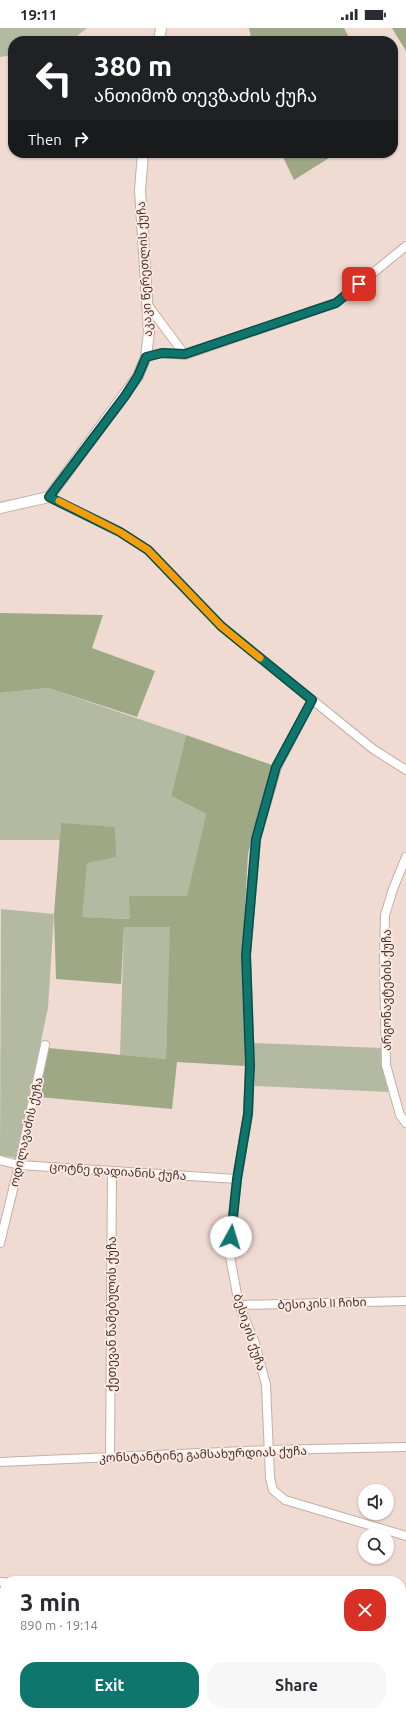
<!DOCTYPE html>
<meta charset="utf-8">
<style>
:root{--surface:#fff;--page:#f7f7f7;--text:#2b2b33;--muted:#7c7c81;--accent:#0f766e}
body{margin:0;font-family:Ubuntu,"Noto Sans Georgian",sans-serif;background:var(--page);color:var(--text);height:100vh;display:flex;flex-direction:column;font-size:15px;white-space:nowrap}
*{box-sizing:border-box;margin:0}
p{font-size:13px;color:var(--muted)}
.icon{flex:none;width:22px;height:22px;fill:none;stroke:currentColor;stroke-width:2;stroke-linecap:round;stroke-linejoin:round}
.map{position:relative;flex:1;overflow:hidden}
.details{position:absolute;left:0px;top:1548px;width:406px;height:140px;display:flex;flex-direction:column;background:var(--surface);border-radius:16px 16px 0 0;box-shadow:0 1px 3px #0004}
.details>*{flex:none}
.banner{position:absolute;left:8px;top:8px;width:390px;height:122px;border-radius:16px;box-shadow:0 1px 3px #0004;background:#202124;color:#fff;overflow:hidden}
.fabs{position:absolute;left:358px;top:1456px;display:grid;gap:8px}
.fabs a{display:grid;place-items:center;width:36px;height:36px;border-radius:50%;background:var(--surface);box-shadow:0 1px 3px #0004;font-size:20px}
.pin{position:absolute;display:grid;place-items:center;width:34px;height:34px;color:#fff;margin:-17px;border-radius:8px;box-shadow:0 2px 6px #0006}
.me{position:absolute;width:44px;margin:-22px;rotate:6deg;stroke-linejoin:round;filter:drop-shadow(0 0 3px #0008)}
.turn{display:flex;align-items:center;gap:14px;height:84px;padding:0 20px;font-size:18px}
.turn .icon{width:52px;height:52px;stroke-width:2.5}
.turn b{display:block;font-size:28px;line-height:34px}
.then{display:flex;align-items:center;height:38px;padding:0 20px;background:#0003;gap:8px;font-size:15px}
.round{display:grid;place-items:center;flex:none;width:42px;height:42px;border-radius:16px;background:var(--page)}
.summary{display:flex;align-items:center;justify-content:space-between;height:68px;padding:0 20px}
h1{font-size:24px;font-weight:700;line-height:30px}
.button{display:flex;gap:8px;margin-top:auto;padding:8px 20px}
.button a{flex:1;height:46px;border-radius:16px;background:var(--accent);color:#fff;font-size:16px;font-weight:700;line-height:46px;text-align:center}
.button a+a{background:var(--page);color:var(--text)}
.status{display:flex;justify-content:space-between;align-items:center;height:28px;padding:0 20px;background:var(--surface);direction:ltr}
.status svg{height:11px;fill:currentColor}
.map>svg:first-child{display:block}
</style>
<div class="status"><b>19:11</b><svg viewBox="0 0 49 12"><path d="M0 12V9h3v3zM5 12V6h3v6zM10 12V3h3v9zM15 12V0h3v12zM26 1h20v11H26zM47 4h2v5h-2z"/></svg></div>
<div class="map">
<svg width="406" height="1688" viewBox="0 0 406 1688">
<rect width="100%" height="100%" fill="#f0dbd2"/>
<!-- green -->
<path fill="#b4baa2" d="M0,0H87L71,13H13V27L0,29Z
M48,660L186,707L171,768L206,786L187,869L130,868V891L81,889L87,834L61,795L60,812H0V665Z
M1,881L54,886L48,980L16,1130L0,1127Z
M124,899H171L166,1031L120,1027Z
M254,1015L382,1020L390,1064L255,1058Z"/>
<!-- forest -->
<path fill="#9fa885" d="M249,0H344L351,13H252Z
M392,0H406V23Z
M281,125H337L294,152Z
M0,585L103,587L92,620L155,643L137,689L48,660L0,665Z
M186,707L272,737L248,826L243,919L245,1038L177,1034L172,1081L39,1069L48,1020L166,1031L170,899H124L121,956L56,951L54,886L61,795L115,799L116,829L87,835L82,889L130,891L129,868H187L206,786L171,768Z"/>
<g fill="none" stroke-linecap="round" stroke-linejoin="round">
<defs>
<path id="minor" d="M147,276L185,327
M146,329L162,325L185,327L336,275L406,218
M49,469L120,504L148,522L221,598L373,721L406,742
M312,672L277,739L256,811L246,927L250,1037L248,1085L237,1151L229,1223L239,1277L255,1315L266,1357L270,1450L273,1462L285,1472L406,1508
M406,829L393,861L385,887L384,930L386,1037L400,1087L406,1095
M0,1132L19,1137L237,1151
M0,1215L19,1137L45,1017
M239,1277L406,1273
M110,1430L112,1143
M0,1434L270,1422L406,1419
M68,1553H71
M0,1554H5
M0,1625H5
M401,1643H406"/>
<path id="tertiary" d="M159,13L161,0
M0,480L49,469L138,348L146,329L149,304L140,162L143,125"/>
</defs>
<!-- minor casing -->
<use href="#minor" stroke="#c3afa6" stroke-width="10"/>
<!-- tertiary casing -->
<use href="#tertiary" stroke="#c3afa6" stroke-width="12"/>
<!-- minor -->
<use href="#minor" stroke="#fff" stroke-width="8"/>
<!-- tertiary -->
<use href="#tertiary" stroke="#fff" stroke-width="10"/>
</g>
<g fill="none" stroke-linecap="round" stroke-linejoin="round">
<defs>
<path id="route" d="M231,1209L237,1151L248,1086L250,1037L246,927L256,811L276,739L312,672L221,598L148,522L120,504L49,469L125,368L138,348L146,329L162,325L185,326L321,280L336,275L359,256"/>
</defs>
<!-- route casing -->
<use href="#route" stroke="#0a4d48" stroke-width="10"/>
<!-- route -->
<use href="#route" stroke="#0f766e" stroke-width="7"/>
<!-- slow -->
<path stroke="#f59e0b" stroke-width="7" d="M59,473L120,504L148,522L221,598L260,630"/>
</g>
<g text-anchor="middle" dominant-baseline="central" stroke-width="3.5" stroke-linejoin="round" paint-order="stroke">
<!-- street labels -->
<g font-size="12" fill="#3e3532" stroke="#fee8df">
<text transform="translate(144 241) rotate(-93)">აკაკი წერეთლის ქუჩა</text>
<text transform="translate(386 962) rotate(-90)">არგონავტების ქუჩა</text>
<text transform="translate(26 1104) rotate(-77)">ოდილავაძის ქუჩა</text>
<text transform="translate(118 1143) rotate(4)">ცოტნე დადიანის ქუჩა</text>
<text transform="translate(322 1275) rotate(-2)">ბესიკის II ჩიხი</text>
<text transform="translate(111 1286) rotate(-90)">ქეთევან წამებულის ქუჩა</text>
<text transform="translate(250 1304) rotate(72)">ბესიკის ქუჩა</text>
<text transform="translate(203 1426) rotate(-2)">კონსტანტინე გამსახურდიას ქუჩა</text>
</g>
</g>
</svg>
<div class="fabs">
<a><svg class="icon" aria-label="sound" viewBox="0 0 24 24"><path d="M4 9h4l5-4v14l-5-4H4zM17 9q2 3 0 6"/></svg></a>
<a><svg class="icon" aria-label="search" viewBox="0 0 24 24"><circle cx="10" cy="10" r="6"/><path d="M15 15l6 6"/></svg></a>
</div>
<div class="pin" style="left:359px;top:256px;background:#d93025"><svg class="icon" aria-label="arrive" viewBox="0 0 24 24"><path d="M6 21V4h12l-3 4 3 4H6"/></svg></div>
<svg class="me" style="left:231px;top:1209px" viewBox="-20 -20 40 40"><circle r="19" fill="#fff"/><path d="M0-13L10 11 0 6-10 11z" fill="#0f766e"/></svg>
<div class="banner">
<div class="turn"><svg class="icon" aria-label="left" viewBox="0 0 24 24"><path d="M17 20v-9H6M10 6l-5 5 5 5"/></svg><div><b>380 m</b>ანთიმოზ თევზაძის ქუჩა</div></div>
<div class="then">Then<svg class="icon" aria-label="right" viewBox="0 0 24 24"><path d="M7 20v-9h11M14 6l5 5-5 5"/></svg></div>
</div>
<section class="details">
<div class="summary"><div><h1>3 min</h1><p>890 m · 19:14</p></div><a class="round" style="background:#d93025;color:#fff"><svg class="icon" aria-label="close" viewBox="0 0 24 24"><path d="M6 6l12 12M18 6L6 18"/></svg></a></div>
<div class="button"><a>Exit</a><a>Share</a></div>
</section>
</div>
